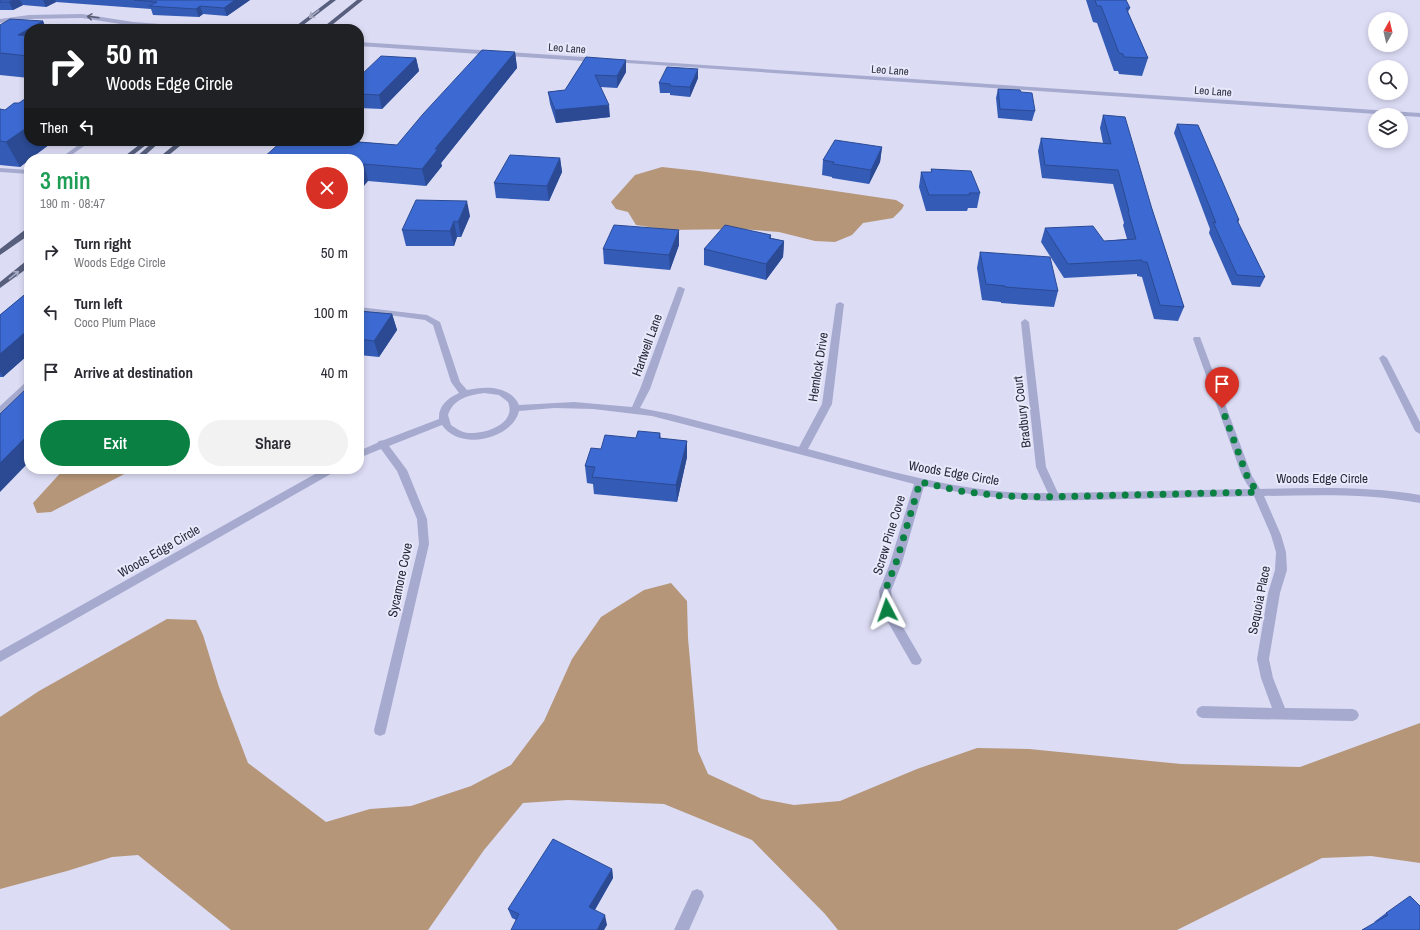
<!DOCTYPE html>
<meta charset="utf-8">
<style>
:root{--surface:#fff;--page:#f2f2f3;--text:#2b2b33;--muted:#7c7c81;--accent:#0b8043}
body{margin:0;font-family:"Archivo Narrow",sans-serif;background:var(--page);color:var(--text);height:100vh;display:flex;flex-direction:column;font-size:15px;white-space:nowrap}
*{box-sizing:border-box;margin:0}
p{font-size:13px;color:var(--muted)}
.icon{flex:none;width:22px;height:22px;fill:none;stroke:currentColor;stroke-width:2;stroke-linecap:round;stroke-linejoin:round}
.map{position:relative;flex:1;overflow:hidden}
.drawer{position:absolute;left:24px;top:154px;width:340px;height:320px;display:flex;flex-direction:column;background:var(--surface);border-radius:16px;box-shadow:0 2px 6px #0003}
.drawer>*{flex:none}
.guide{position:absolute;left:24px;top:24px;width:340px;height:122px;border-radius:16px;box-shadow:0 2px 6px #0003;background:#202124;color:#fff;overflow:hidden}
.needle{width:26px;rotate:8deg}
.buttons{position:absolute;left:1368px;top:12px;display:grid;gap:8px}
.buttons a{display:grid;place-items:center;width:40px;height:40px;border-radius:50%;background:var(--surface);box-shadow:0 2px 6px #0003;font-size:20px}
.pin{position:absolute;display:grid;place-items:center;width:34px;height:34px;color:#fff;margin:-41px -17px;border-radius:50% 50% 50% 0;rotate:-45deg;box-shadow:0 0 4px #0007}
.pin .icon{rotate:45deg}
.me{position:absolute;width:44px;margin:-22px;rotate:356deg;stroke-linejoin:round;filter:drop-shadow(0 0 3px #0008)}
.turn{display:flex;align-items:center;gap:14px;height:84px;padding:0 16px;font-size:18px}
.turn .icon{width:52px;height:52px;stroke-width:2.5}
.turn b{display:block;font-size:28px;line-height:34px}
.then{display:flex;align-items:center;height:38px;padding:0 16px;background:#0003;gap:8px;font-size:15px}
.round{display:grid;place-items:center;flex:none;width:42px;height:42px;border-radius:21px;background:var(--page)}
.head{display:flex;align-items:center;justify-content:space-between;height:68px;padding:0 16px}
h1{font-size:24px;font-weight:600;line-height:30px;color:#1e9e55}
.primary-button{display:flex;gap:8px;margin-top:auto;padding:8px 16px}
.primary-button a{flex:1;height:46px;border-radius:24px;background:var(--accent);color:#fff;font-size:16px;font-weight:600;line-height:46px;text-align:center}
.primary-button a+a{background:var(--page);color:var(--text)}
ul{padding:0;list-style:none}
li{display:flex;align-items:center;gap:12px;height:60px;padding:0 16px}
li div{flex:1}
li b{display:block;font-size:15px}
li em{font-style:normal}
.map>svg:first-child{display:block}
</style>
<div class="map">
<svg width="1420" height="930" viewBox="0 0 1420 930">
<rect width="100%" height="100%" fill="#dcdcf5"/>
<!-- water -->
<path fill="#b59678" d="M662,167L699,171L896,200L904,205L902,209L893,218L863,223L852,235L835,242L815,241L779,232L741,229L668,230L636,225L628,212L616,209L611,202L635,175Z
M64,469H134L51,512L37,513L33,503Z
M671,583L687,601L688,638L698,751L708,774L762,799L794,805L840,801L917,769L977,748L1029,749L1181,764L1300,767L1420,723V863L1371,856L1322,858L1177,930H838L825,914L752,840L664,804L568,800L523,803L484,850L428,930H231L138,855L112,857L67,871L0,889V717L39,691L167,619L196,620L203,635L219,687L248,763L326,822L370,809L411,806L471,786L511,765L544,721L572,659L601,617L644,590Z"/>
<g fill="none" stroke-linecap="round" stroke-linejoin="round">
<!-- minor -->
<path fill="#a6aace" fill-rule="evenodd" d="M82,14L133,22L201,27L204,29L133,26L82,18L29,19L0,23V19L29,15Z
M34,25L64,27L67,29L32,28L31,27Z
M359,42L598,58L601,60L598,62L359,46Z
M614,59L1420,113V117L612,62V60Z
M84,141H91L66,159H59Z
M0,168L29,170V174L0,172Z
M678,287H681L685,289L650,389L640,408L671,414L799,447L822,404L836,304L840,302L844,304L832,404L808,449C886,470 966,495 1048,493L1036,467L1021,322L1025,319L1029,322L1046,467L1058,493L1250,489L1242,476L1193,339L1194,337H1200L1252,476L1260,489C1314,488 1367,486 1420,495V503C1368,493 1316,495 1264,496L1281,535L1286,552L1287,570L1280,593L1269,659L1273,678L1285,708L1353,709L1357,711L1359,715L1357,719L1353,721L1202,718L1198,716L1196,712L1198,708L1202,706L1272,708L1261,678L1257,659L1268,593L1275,570L1276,552L1271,535L1254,496L1043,501L981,496L924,486L902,563L891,591L893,610L922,660L920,664L916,665L912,664L881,610L879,591L890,563L914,484L652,416L593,409L554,408L519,411C512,440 459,451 442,425L389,446L407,470L427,519L429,544L386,730L385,734L380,736L375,734L374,730L419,544L417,519L397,471L381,449L359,458V451L377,443L379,441L384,440L439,419C438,406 448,398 459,393L451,382L433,325L425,320L359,311V307L427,315L440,322L460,382L467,390C484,386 510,385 519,405L574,402L632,407L640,389ZM484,393L499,395L508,402C517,424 485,434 468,433C461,432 457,429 451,425L448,415C453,399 469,395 484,393Z
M1383,355L1387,358L1420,422V434L1415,431L1379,358Z
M29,381V389L3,413L0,414V406L26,382Z
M324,469H337L336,471L0,662V651Z
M697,889L702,891L704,896L689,930H674L692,891Z"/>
<!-- major -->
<path fill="#575f7d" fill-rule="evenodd" d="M330,0H336L298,29H292Z
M357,0H363L327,29H321Z
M144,141H151L128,159H121Z
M154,141H161L141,159H134Z
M179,141H186L164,159H157Z
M26,229H29V235L0,255V249Z
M26,261H29V267L0,288V282Z"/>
</g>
<!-- wall -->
<path fill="#345bb5" d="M0,0H250L227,16L203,14L199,17L153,15L151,9L56,2L46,7L23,5L13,10H0Z
M1086,0H1126L1130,8L1128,12L1148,58L1142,76L1119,74L1118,71H1114L1097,23L1093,22Z
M43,21L46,29H29V78L0,75V25Z
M515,52L517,68L441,163L442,166L426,186L368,181L282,141L360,142L397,145Z
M586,57L626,72L617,88L600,87L610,117L556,123L550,104L548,92L565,90Z
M416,58L419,71L382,109L359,108V77Z
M698,78L690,97L670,95V93H660L659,83Z
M998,89L1021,92L1035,111L1032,121L998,118L996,98Z
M0,109L54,141L30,159H29V160L20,167L0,165Z
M1103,115L1152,209L1184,307L1178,321L1154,319L1142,277L1137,276V274L1064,278L1041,242L1045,228L1104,241L1127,239L1123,225L1124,223L1113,184L1042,178L1038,151L1041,138L1103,143L1100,128Z
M1177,124L1239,220L1238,223L1265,277L1260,287L1232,285L1209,233L1210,229L1174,133Z
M882,147L880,162L869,184L832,178V177L822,175L823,160Z
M560,158L562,172L549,201L496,198L494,183Z
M931,169L980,193L977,208H968L967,211H926L919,187L921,172H931Z
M470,216L461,237H457L454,246H406L402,230Z
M679,230V245L670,270L604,264L603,249Z
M771,235V238L784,241L783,257L766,280L704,265V249Z
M980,252L1058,291L1054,307L1001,303V302L982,300L977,268Z
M29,291V354L3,377H0V315Z
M359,311L392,314L397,330L379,357L359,355Z
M660,433L661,439L687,441V457L677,502L594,494L593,484L587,483L585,466L601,449L636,438Z
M612,869L613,878L595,910L607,925L516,920L512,918L508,909Z
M1420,906L1375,922H1374L1386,913Z"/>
<!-- shaded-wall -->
<path fill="#2b4a93" d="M13,0H20L23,5L13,10L9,2Z
M43,0H55L56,2L46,7Z
M235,0H250L227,16L224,8Z
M200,6L203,14L199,17L196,9Z
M43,21L46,29H29Z
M29,29V56L18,35Z
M515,52L517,68L441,163L442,166L426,186L422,169L435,149Z
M416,58L419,71L382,109L379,95Z
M626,60V72L617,88V76Z
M698,69V78L690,97V87Z
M609,105L610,117L556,123L555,110Z
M29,126V141H54L30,159H29V160L20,167L6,142Z
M359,139L360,144L343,141H359Z
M882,147L880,162L869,184L871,170Z
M560,158L562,172L549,201L547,186Z
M364,164L368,181L359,192V169Z
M467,201L470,216L461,237L458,222Z
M454,221L457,237L454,246L450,231Z
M679,230V245L670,270L669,255Z
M784,241L783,257L766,280V264Z
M392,314L397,330L379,357L374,341Z
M29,329V354L3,377L0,372V354Z
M29,434V462L0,492V463Z
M687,441V457L677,502L676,485Z
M612,869L613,878L591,916L589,907Z
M605,915L607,925L604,930H597Z"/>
<!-- building -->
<path fill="#3d6ad2" stroke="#2b4a93" d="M0,0H13L9,2H0Z
M134,0H235L224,8L200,6L196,9L149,6L157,2Z
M1095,0H1126L1130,8H1126L1148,58L1124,57L1123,54L1119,53L1101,6H1097Z
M10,19L43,21L18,35L29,36V56L0,53V25Z
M482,50L515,52L435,149H438L422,169L364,164L359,169V159H262L282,141H346L397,145L423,114Z
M381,56L416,58L379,95L359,94V77Z
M586,57L626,60L617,76L595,75L609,105L555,110L548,92L565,90Z
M667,67L698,69L690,87L670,86V84L659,83Z
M998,89L1020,90L1021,92L1032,93L1035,111L1000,109Z
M29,96V126L6,142L0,141V109L5,110L14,103H19Z
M1103,115L1125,117L1152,209L1184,307L1160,305L1147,262H1143L1142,260L1068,264L1045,228L1093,226L1104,241L1136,239L1128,211H1129L1118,170L1045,165L1041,138L1111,144Z
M1177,124L1198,125L1239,220H1237L1265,277L1237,275L1213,222L1216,223Z
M835,140L882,147L871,170L833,164L834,162L823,160Z
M510,155L560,158L547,186L494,183Z
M931,169L971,171L980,193H969L970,195H929L921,172H932Z
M416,200L467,201L458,222L454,221L450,231L402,230Z
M614,225L679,230L669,255L603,249Z
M725,225L771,235L769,238L784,241L766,264L704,249Z
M980,252L1050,257L1058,291L1005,287V286L986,284Z
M29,291V329L0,354V315Z
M359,311L392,314L374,341L359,339Z
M29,386V434L0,463V414Z
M638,431L660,433L659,438L687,441L676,485L592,477L595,467L585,466L591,448L601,449L605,435L636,438Z
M553,839L612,869L589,907L605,915L597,930H511L519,914L508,909Z
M1410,896L1420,906V930H1362L1388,915L1386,913Z"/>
<!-- one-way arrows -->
<defs><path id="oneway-shaft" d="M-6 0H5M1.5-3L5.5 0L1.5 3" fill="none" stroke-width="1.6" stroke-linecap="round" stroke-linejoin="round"/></defs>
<g stroke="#a7abc3">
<use href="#oneway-shaft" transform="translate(314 14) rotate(142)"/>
<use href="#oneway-shaft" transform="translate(14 275) rotate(-39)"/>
</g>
<use stroke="#5a5e75" href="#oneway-shaft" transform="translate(93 17) rotate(-173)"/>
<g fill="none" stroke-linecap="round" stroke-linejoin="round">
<!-- route -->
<path stroke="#0b8043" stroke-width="7" stroke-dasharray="0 12.6" d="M887,610L885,591L896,563L920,482L960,491L1002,496L1043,497L1257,492L1247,476L1222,408"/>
</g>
<g text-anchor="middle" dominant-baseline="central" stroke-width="4" stroke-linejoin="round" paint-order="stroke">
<!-- far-street labels -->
<g font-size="11" fill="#282c3a" stroke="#e9e9fc">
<text transform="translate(567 48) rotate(4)">Leo Lane</text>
<text transform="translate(890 70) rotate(4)">Leo Lane</text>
<text transform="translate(1213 91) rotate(4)">Leo Lane</text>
</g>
<!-- street labels -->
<g font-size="13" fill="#282c3a" stroke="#e9e9fc">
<text transform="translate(647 345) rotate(-70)">Hartwell Lane</text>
<text transform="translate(818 367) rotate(-81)">Hemlock Drive</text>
<text transform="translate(1022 412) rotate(-97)">Bradbury Court</text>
<text transform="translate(954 473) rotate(10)">Woods Edge Circle</text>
<text x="1322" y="478">Woods Edge Circle</text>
<text transform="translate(889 535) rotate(-73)">Screw Pine Cove</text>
<text transform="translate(159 551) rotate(-30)">Woods Edge Circle</text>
<text transform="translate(400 580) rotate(-78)">Sycamore Cove</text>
<text transform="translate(1259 600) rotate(-79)">Sequoia Place</text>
</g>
</g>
</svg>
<div class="buttons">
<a><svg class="needle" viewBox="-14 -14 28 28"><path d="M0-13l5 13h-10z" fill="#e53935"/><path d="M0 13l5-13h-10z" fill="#7c7c81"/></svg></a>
<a><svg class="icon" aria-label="search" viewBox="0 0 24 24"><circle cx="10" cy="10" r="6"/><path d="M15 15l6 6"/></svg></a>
<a><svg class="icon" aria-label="layers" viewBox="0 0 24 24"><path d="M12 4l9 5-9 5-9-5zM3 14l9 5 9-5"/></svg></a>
</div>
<div class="pin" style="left:1222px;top:408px;background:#d93025"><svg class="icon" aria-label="arrive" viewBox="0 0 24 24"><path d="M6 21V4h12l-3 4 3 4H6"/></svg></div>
<svg class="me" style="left:887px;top:610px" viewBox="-20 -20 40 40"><path d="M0-17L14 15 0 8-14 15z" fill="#0b8043" stroke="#fff" stroke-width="4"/></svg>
<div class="guide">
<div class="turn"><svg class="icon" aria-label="right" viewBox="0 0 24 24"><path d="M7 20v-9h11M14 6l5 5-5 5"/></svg><div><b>50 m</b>Woods Edge Circle</div></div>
<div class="then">Then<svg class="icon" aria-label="left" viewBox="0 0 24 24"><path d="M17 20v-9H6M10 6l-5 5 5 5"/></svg></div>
</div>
<section class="drawer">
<div class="head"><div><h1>3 min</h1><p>190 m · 08:47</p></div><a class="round" style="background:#d93025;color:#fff"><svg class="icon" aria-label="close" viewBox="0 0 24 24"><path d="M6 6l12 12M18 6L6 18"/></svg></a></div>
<ul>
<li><svg class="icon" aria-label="right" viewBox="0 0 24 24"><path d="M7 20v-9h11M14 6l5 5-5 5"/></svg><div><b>Turn right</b><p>Woods Edge Circle</p></div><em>50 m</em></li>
<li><svg class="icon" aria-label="left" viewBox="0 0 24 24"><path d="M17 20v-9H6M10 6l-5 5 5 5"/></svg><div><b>Turn left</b><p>Coco Plum Place</p></div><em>100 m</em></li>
<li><svg class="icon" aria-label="arrive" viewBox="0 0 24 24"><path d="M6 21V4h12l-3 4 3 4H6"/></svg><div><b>Arrive at destination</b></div><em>40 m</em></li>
</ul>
<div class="primary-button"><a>Exit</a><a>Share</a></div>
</section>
</div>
